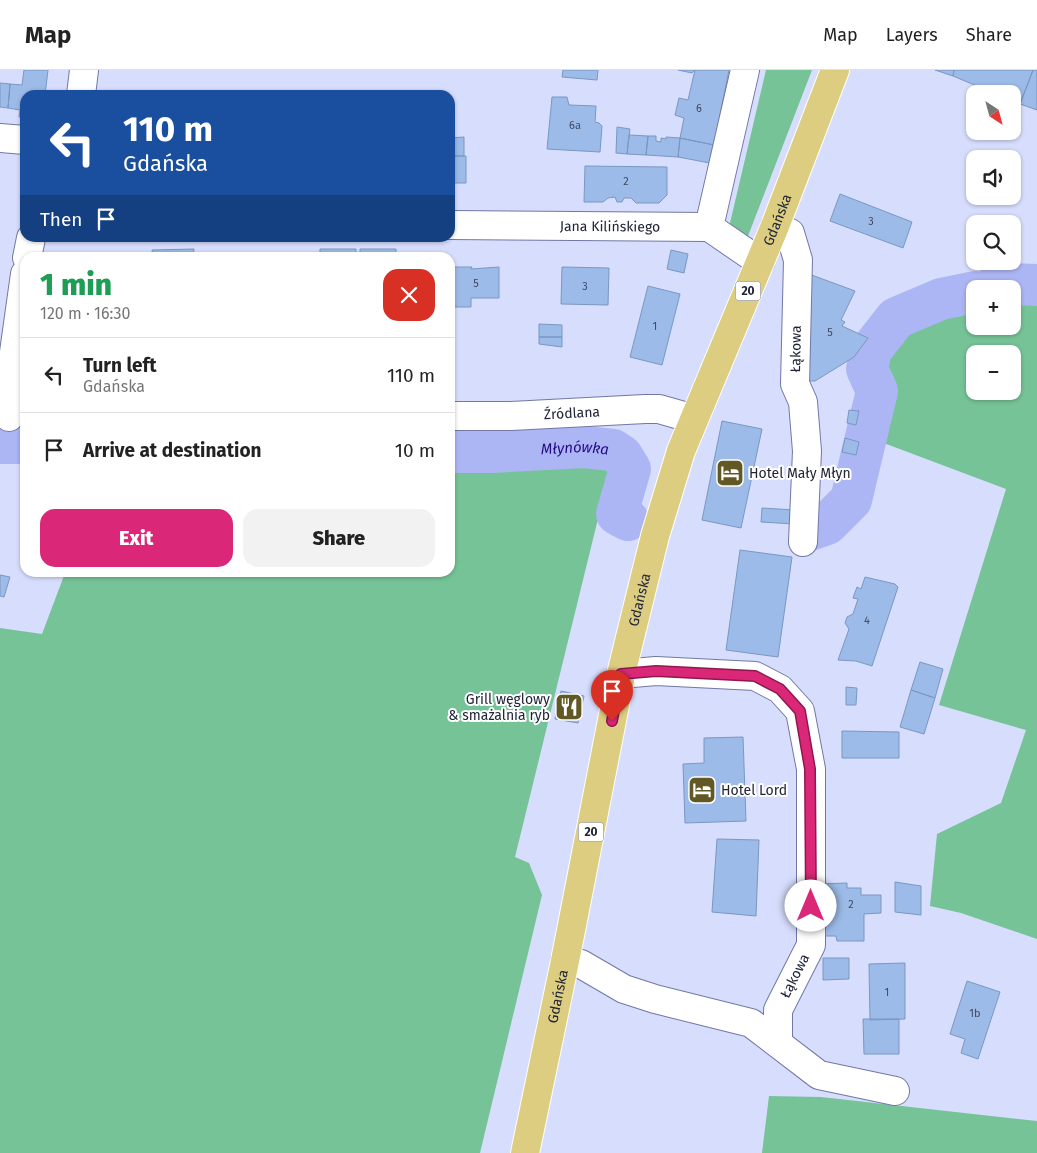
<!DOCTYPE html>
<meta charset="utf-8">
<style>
:root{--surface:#fff;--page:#f2f2f2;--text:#222;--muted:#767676;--line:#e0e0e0;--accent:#db2777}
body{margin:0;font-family:"Fira Sans",sans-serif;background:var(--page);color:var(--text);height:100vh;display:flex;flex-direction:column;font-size:19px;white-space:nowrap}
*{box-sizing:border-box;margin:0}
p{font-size:16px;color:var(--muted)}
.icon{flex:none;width:28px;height:28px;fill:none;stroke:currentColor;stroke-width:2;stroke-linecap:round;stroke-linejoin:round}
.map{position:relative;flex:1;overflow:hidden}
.drawer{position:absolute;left:20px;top:182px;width:435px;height:325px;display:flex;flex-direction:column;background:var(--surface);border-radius:15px;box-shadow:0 1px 4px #0004}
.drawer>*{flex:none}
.hud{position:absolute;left:20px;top:20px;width:435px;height:152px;border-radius:15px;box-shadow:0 1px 4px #0004;background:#1a4fa0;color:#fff;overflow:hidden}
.needle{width:32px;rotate:144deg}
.buttons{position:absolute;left:966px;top:15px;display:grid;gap:10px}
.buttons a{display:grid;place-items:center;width:55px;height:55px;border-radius:10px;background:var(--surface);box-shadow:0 1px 4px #0004;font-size:25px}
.pin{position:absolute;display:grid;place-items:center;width:42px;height:42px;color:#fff;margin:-51px -21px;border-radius:50% 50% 50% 0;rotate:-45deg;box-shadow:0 0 5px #0007}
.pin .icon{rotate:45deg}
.me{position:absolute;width:55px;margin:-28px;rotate:0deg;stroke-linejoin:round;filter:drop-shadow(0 0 4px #0008)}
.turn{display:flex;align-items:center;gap:18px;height:105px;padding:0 20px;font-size:22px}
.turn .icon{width:65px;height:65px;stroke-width:2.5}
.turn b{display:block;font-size:35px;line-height:42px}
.then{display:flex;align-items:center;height:48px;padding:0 20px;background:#0003;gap:10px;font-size:19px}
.round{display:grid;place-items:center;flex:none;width:52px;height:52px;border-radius:15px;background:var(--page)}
.head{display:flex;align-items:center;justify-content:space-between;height:85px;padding:0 20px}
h1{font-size:30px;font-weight:800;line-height:38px;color:#1e9e55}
.primary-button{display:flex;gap:10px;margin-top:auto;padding:10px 20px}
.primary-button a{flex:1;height:58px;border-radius:15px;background:var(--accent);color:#fff;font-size:20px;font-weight:800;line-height:58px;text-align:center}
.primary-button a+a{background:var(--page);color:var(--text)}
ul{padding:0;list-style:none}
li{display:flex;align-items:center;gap:15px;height:75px;padding:0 20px;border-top:1px solid var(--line)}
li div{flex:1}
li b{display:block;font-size:19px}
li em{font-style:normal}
header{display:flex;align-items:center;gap:30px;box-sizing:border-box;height:70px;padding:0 25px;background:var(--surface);border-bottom:1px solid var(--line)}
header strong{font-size:24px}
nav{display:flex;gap:28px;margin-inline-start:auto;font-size:18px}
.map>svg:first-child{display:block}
</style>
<header>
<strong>Map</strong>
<nav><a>Map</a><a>Layers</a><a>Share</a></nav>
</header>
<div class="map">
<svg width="1037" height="1083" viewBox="0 0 1037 1083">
<rect width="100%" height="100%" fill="#d7ddfc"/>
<!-- green -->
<path fill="#76c397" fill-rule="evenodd" d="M766,0H812L748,166C738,165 733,164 730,153Z
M1037,233V869L961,843L930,836L937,764L1001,733L1026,660L939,635L1006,419L881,372L891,318L882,296L905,260L975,239V256H1012L1013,234ZM975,284H1012V321H975Z
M450,392H598L610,400L515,787L529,793L542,825L480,1083H0V558L42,564L65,503L450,502Z
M769,1026L821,1027L1037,1051V1083H762Z"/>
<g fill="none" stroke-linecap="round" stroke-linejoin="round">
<!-- river -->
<g stroke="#adb6f4" stroke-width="42">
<path d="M991,219L1012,214L1037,215"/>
<path d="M0,373H25"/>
<path id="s1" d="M450,382H491L584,377L613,380L622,386L630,399L617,444L628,450"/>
<path d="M810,460L827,454L851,430L877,321L867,299L871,280L896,248L941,229L975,222"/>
</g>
</g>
<!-- building -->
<path fill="#9dbbe8" stroke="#7a97c2" d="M24,0H48L45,25H25V48L19,47L20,40L8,38L10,14L22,15Z
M563,0H598L597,10L562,7Z
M678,0H695L692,3Z
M695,0H729L714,75L680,68L684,48L675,45L679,28L688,30Z
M935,0H954L953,6Z
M954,0H1033L1020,34L1012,31V24H996L953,6Z
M1033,0H1037V40L1020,34Z
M0,13L10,14L8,38L0,37Z
M552,27H567L569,35L596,36L595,52L599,53L602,56L600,82L547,79Z
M617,57L630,59L627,84L616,83Z
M629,65L648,66L646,85L627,84Z
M648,66H656V71L661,72V68L666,69V67L680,68L678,87L646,85Z
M464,67V86H450V68Z
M680,68L714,75L710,93L678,87Z
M450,86H466V113H450Z
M585,96L667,97V125L659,133H636L631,128H624L622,132H617L615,127L608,128L603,132H584Z
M840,124L912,152L903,178L830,151Z
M194,179L193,188H153L152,180Z
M320,179H356V188H320Z
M360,179H396V188H360Z
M671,180L688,184L684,203L667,199Z
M453,197H472L471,199L499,197V228H471V237H453Z
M562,197L609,198L608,235L561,234Z
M809,204L855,221L841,250L845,252L842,256L868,268L854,287L815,311H800Z
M648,216L680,224L662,295L630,287Z
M539,254L562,255V267H539Z
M539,267H562V277L539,274Z
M849,340L859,341L856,355L847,353Z
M722,351L762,359L741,458L702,450Z
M845,368L859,372L856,385L842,382Z
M762,438L795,440L794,454L761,452Z
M740,480L792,487L778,587L726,580Z
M0,505L10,507L4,527L0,526Z
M865,507L895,514L898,517L872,596L856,591L838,590L849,559L845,553L847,547L853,544L858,529L853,528L857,517L861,519Z
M920,592L943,599L935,628L911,620Z
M846,617L857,618L856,635H846Z
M911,620L935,628L924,664L900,657Z
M561,621L584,626L578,653L555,649Z
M842,661L899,662V688H842Z
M743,667L746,751L685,753L683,694L704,693V668Z
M717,769L759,770L756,846L712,842Z
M895,812L921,816V845L895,842Z
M847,813V818H861V825H881V843L864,844V871H837L836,866H820V814Z
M823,888H849V909L823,910Z
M905,893V949L870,950L869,894Z
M967,911L1000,922L978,989L961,983L965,969L950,964Z
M863,949H899V984H864Z"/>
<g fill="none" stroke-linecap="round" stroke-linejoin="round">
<defs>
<g id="minor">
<path d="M81,25L84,0"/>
<path d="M0,68L25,70"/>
<path id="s2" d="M450,155L709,157L760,192"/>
<path d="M775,156L790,163L798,190L795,314L803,332L807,381L803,472"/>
<path d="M709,157L745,0"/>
<path d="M27,188L31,168"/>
<path id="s3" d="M450,346H511L645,339H659L694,349"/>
<path d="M9,347V318L25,204"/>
<path d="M621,604L656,601L755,606L780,619L800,641L811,699V875L778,940V973"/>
<path d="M565,891L581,894L624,919L655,929L751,953L819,1005L895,1021"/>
</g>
<g id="major">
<path id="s4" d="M525,1083L565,891L621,604L655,466L681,381L775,156L835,0"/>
</g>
</defs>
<!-- minor casing -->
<use href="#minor" stroke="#7178a6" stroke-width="30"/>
<!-- major casing -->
<use href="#major" stroke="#fff" stroke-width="30"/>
<!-- minor -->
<use href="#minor" stroke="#fff" stroke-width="28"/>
<!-- major -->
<use href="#major" stroke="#dccd80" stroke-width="28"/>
</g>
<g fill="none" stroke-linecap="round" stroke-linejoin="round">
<defs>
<path id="route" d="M612,651L621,604L656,601L755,606L780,619L800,641L810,699L811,836"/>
</defs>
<!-- route casing -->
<use href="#route" stroke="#8e194d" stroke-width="12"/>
<!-- route -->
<use href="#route" stroke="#db2777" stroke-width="9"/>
</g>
<!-- icons -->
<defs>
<symbol id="hotel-square" viewBox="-11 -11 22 22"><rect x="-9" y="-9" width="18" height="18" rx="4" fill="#625824" stroke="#fff"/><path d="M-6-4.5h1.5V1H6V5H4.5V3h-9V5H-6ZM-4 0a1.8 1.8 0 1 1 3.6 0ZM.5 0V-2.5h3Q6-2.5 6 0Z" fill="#fff"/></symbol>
<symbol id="restaurant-square" viewBox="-11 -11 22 22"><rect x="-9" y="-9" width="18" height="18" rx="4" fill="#625824" stroke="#fff"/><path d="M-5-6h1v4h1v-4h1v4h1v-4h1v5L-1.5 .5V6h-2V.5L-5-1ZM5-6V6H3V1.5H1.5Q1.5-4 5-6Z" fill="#fff"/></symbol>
</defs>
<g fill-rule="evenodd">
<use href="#hotel-square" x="714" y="387" width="32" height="32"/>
<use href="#restaurant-square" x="553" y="621" width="32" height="32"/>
<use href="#hotel-square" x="686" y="704" width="32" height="32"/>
</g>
<g text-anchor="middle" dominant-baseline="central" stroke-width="4" stroke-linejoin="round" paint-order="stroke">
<!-- number labels -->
<g font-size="11" fill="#404a63">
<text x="699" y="38">6</text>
<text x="575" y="55">6a</text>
<text x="626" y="111">2</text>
<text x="871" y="151">3</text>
<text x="476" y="213">5</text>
<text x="585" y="216">3</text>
<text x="655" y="256">1</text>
<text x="830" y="262">5</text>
<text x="867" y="550">4</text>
<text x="851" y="834">2</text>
<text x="887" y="922">1</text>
<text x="975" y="943">1b</text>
</g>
<!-- shield labels -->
<g fill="#fff" stroke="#646673" stroke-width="1">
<rect x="735.5" y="211.5" width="25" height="19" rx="4"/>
<rect x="578.5" y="752.5" width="25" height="19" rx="4"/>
</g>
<g font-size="12" font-weight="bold" fill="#212437">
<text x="748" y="221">20</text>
<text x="591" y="762">20</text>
</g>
<!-- street labels -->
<g font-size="14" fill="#212437" stroke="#fff">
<text stroke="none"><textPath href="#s4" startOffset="970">Gdańska</textPath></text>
<text stroke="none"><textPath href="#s2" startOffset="160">Jana Kilińskiego</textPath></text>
<text transform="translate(796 279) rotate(-89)">Łąkowa</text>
<text stroke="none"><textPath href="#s3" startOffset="122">Źródlana</textPath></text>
<text stroke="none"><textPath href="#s4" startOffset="565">Gdańska</textPath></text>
<text transform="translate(795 906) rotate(-63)">Łąkowa</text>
<text stroke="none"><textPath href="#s4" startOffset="160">Gdańska</textPath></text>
</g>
<!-- poi labels -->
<g font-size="14" fill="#212437" stroke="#fff" text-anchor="start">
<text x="749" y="403">Hotel Mały Młyn</text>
<text x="550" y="629" text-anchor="end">Grill węglowy<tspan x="550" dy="16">&amp; smażalnia ryb</tspan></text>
<text x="721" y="720">Hotel Lord</text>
</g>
<!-- water labels -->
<g font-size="15" font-style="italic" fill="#260b86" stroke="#fff">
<text stroke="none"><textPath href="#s1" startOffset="125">Młynówka</textPath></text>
</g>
</g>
</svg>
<div class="buttons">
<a><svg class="needle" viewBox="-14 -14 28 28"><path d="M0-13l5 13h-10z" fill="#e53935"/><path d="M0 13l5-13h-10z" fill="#767676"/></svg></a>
<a><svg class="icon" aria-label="sound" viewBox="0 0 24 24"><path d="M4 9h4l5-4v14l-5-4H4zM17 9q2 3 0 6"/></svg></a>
<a><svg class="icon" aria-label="search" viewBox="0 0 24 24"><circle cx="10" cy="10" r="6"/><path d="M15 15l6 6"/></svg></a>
<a>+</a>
<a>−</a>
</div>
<div class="pin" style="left:612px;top:651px;background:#d93025"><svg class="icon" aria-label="arrive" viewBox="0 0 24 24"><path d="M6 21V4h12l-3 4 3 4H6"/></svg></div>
<svg class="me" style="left:811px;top:836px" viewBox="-20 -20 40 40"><circle r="19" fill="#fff"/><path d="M0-13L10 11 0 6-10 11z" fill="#db2777"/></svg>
<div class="hud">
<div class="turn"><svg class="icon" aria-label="left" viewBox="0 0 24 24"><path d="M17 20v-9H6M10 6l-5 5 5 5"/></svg><div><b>110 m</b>Gdańska</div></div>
<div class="then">Then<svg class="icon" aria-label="arrive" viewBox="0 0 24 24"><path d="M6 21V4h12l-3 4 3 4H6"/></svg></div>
</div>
<section class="drawer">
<div class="head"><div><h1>1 min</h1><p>120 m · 16:30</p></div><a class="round" style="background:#d93025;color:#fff"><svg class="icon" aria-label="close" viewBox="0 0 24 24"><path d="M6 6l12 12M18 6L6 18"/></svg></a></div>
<ul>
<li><svg class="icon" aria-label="left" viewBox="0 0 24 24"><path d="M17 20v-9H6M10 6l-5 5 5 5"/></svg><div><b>Turn left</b><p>Gdańska</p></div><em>110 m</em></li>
<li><svg class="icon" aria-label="arrive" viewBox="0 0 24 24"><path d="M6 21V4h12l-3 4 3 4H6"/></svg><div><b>Arrive at destination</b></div><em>10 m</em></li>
</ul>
<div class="primary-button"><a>Exit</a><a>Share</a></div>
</section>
</div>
